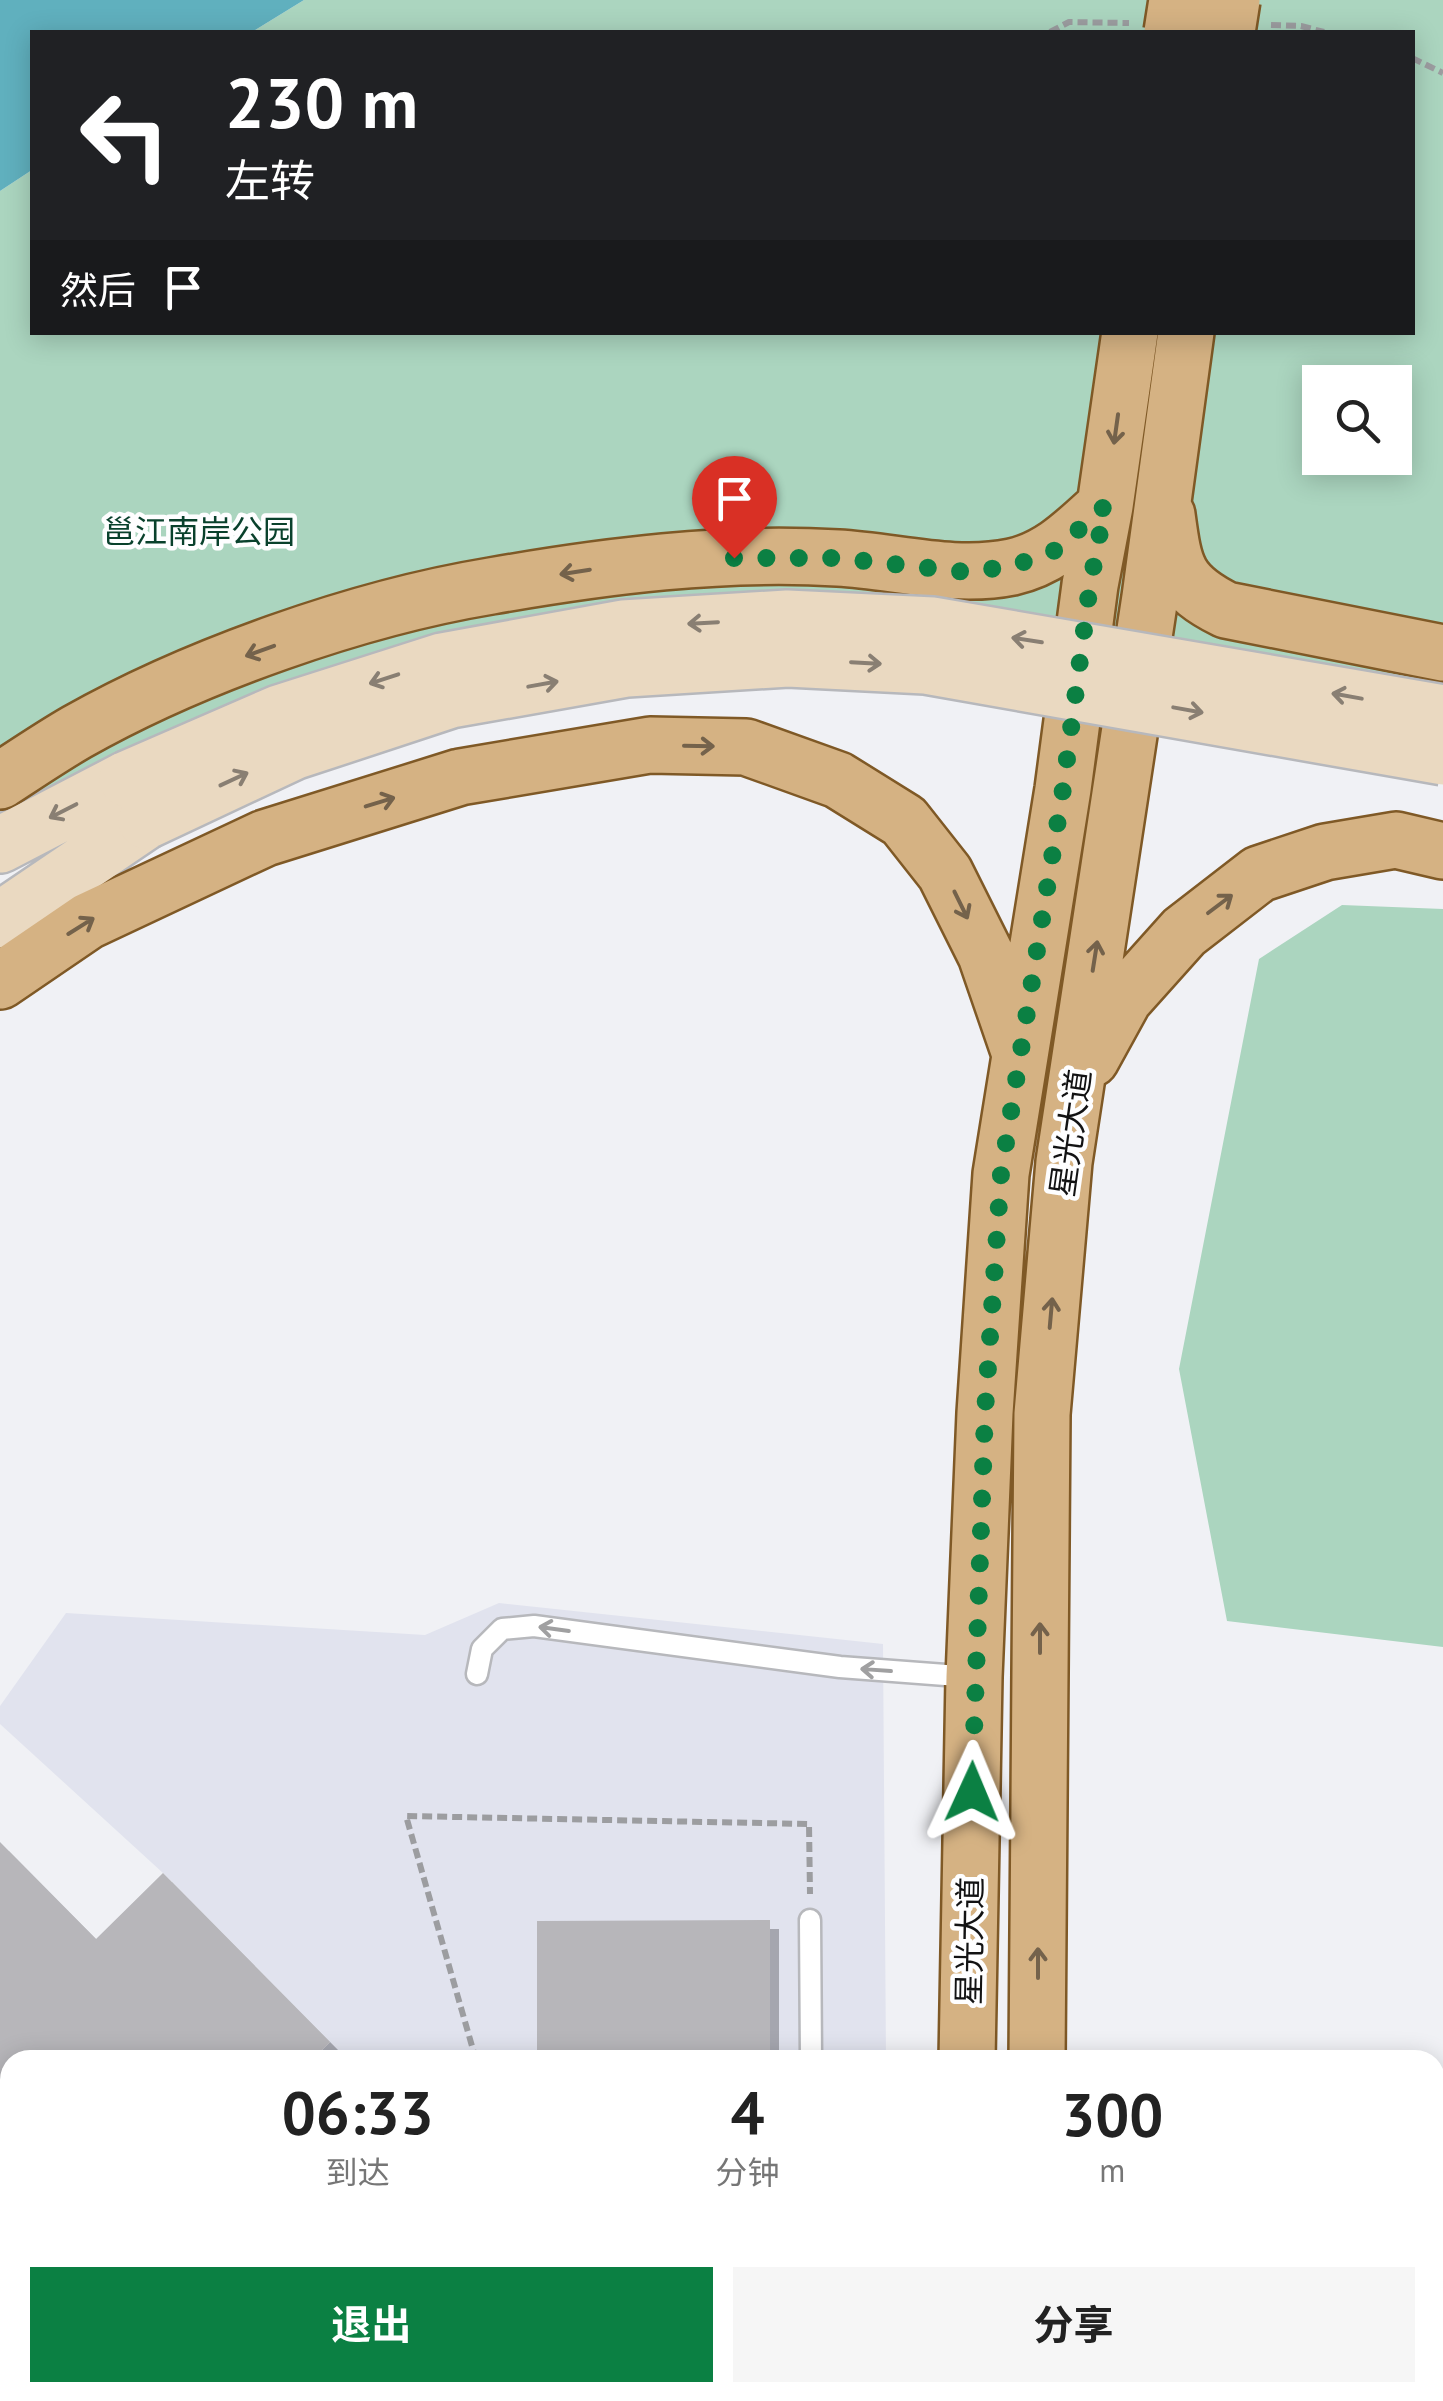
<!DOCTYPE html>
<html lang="zh">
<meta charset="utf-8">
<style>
:root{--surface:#fff;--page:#f6f6f6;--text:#222;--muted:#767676;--accent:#0b8043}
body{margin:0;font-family:"PT Sans","Noto Sans SC",sans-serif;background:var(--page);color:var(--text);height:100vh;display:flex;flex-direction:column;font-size:38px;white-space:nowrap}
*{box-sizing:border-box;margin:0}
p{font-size:32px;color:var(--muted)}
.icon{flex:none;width:55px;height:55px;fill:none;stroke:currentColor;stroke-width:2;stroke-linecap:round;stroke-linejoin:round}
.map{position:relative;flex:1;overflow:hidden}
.panel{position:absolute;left:0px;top:2050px;width:1445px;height:352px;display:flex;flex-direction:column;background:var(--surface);border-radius:30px 30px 0 0;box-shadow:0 5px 25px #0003}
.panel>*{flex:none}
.banner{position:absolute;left:30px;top:30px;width:1385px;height:305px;border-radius:0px;box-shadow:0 5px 25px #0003;background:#202124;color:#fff;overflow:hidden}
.buttons{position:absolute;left:1302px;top:365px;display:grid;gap:20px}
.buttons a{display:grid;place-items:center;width:110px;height:110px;border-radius:0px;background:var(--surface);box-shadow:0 5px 25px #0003;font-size:50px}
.pin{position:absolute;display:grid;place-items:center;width:85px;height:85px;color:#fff;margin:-102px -42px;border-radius:50% 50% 50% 0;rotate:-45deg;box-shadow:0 0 10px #0007}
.pin .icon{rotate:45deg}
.me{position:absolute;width:110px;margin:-55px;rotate:1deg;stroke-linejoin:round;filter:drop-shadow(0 0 8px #0008)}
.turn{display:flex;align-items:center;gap:35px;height:210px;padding:0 30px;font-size:45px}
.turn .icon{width:130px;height:130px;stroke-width:2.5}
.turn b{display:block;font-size:70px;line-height:85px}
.then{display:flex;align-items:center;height:95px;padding:0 30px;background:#0003;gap:20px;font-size:38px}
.eta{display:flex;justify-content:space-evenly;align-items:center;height:170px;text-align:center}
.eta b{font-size:60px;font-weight:700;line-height:70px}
.primary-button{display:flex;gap:20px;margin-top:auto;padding:20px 30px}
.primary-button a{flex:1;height:115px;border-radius:0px;background:var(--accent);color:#fff;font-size:40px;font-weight:700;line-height:115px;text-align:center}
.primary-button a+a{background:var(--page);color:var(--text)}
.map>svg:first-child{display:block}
</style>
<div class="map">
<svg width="1443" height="2401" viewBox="0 0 1443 2401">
<defs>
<filter id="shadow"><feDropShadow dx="9" dy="9" stdDeviation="0" flood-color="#0004"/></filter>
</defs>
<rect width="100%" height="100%" fill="#f0f1f5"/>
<!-- built -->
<path fill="#e1e3ee" d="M499,1603L883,1644L886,2060H312L330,2042L163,1873L0,1724V1706L66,1613L425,1635Z
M220,2392H889V2401H212Z"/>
<!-- green -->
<path fill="#abd5bf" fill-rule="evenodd" d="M304,0H1443V713L787,618L0,845V191L32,170V332H1412V32H252ZM1320,382H1395V458H1320Z
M1342,905L1443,909V1647L1227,1621L1179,1369L1259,959Z"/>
<!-- water -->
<path fill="#60b0be" d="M0,0H304L252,32H32V170L0,191Z"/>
<!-- building -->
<path fill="#b7b6ba" filter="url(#shadow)" d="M0,1842L96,1939L163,1873L330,2042L312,2060H10V2392H14L6,2401H0Z
M770,1920V2060H537V1921Z
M318,2392H770V2401H310Z"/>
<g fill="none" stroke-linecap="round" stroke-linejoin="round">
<defs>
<path id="lane" d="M477,1674L482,1649L502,1629L534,1626L840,1667L972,1677
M810,1920L811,2060
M1435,2225H1443
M813,2392V2401
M290,2401L298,2392"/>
<path id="secondary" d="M0,845L127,779
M0,920L146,821"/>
<path id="primary" d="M1167,515C1174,567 1176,585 1226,610L1443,653
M0,781C26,764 51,747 77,732C194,666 358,608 491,586C605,566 722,551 838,558C895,561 954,579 1012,567C1052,558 1076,532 1105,506
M0,981L88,921L265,838L460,777L650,745L746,747L838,780L904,821L945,873L986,955L1018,1048
M1091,1059L1124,999L1184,932L1259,874L1325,852L1396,840L1443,851
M967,2060L974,1677L985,1413L1001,1174L1063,789L1090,585L1105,506L1130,332
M1037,2060L1042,1414L1064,1162L1150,597L1186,332
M1038,2392L1039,2401
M959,2401V2392"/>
</defs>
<!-- lane casing -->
<use href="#lane" stroke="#b7b8bc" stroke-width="25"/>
<!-- secondary casing -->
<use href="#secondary" stroke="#b7b8bc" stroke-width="60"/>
<!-- primary casing -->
<use href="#primary" stroke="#7f5926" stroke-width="60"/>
<!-- path -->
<path stroke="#9c9da0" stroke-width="6" stroke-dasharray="10 5" stroke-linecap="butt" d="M1271,25L1301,26L1324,32
M1050,32L1069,22L1129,23
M1412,58L1443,73
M476,2060L406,1816L809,1824L810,1894"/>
<!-- lane -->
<use href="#lane" stroke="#fff" stroke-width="20"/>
<!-- secondary -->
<use href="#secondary" stroke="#ead9c1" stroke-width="55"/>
<!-- primary -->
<use href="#primary" stroke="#d5b283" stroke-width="55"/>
<defs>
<path id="secondary-bridge" d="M127,779L279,713L442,661L623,628L787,618L933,625L1443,713
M146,821L293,752L451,700L627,669L788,659L925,666L1443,757"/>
<path id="primary-bridge" d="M1172,32L1177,0
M1227,32L1232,0"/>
</defs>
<!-- secondary-bridge casing -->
<use href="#secondary-bridge" stroke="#b7b8bc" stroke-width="60" stroke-linecap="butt"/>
<!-- primary-bridge casing -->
<use href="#primary-bridge" stroke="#7f5926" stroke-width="60" stroke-linecap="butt"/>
<!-- secondary-bridge -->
<use href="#secondary-bridge" stroke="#ead9c1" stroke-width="55"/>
<!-- primary-bridge -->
<use href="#primary-bridge" stroke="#d5b283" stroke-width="55"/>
</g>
<!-- one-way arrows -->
<defs><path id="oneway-shaft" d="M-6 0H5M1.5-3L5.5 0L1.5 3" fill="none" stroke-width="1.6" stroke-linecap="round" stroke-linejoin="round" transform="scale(2.5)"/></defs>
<g stroke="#74624b">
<use href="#oneway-shaft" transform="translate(1116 429) rotate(98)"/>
<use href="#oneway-shaft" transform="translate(575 572) rotate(171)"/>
<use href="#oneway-shaft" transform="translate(260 651) rotate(160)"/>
<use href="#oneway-shaft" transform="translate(699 746) rotate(1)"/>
<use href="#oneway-shaft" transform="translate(380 802) rotate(-17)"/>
<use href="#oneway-shaft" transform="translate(1220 904) rotate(-37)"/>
<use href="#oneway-shaft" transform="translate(961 905) rotate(64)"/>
<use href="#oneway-shaft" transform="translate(81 926) rotate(-32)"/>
<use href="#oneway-shaft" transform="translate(1095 956) rotate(-81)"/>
<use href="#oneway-shaft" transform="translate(1051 1313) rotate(-85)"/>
<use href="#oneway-shaft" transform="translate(1040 1638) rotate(-90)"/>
<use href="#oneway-shaft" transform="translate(1038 1963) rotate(-90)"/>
</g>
<g stroke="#897f73">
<use href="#oneway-shaft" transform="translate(703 623) rotate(177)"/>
<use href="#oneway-shaft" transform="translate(1027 640) rotate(-171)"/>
<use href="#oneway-shaft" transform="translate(866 663) rotate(3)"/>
<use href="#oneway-shaft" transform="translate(384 679) rotate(162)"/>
<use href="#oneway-shaft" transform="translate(543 684) rotate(-10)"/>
<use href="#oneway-shaft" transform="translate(1347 696) rotate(-170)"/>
<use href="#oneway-shaft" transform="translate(1188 710) rotate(10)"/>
<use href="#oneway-shaft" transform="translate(234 779) rotate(-25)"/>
<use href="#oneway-shaft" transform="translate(63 811) rotate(153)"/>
</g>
<g stroke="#a0a0a1">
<use href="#oneway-shaft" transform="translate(554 1629) rotate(-172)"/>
<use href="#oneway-shaft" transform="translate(876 1670) rotate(-176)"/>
</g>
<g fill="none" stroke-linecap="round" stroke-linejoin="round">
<!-- route -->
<path stroke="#0b8043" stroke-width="18" stroke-dasharray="0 32.4" d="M734,558H838L966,572L1013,566L1056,550L1105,506L1090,585L1063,789L1001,1174L985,1412L972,1792"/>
</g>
<g text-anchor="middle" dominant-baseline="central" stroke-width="9" stroke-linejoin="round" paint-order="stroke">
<!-- park labels -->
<g font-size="32" fill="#09412c" stroke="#fefeff">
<text x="199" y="531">邕江南岸公园</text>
</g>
<!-- street labels -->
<g font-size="32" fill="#121213" stroke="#fefeff">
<text transform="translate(1070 1133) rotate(-82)">星光大道</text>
<text transform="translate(969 1941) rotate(-89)">星光大道</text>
</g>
</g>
</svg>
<div class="buttons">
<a><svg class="icon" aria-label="search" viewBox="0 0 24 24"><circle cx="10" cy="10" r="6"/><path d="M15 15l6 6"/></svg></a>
</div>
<div class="pin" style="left:734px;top:558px;background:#d93025"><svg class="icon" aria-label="arrive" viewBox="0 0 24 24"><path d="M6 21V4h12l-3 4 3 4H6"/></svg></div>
<svg class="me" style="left:972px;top:1792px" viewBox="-20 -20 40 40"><path d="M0-17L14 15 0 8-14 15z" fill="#0b8043" stroke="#fff" stroke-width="4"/></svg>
<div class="banner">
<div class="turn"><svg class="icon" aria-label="left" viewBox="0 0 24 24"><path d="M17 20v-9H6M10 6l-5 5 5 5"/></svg><div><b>230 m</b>左转</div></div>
<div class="then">然后<svg class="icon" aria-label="arrive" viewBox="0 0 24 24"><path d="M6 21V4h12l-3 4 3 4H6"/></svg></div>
</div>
<section class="panel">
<div class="eta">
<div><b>06:33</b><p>到达</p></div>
<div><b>4</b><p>分钟</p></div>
<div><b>300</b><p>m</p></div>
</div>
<div class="primary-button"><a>退出</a><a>分享</a></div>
</section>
</div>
